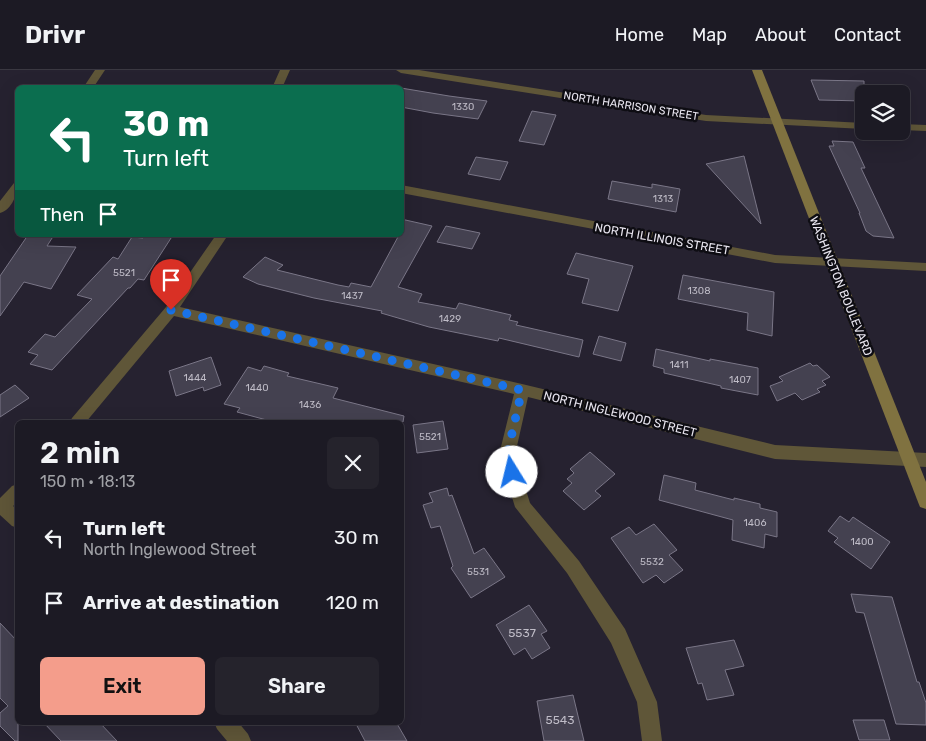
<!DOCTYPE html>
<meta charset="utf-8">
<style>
:root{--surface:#1c1a24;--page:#25232c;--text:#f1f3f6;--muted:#a0a1a6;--line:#3a3841;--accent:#f49d8b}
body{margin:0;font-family:Rubik,sans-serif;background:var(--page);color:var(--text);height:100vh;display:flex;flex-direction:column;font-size:19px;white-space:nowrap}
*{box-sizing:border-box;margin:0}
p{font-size:16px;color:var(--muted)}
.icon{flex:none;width:28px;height:28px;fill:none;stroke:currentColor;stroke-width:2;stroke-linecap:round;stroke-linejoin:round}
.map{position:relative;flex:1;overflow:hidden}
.sheet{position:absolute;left:15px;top:350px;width:389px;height:305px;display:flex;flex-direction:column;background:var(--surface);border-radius:8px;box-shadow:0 5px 20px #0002,0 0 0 1px var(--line)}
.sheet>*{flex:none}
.top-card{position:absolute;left:15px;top:15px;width:389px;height:152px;border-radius:8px;box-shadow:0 5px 20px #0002,0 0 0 1px var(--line);background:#0b6e4f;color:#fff;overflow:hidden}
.tools{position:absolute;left:855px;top:15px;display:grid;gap:10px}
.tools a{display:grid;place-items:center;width:55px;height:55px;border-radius:8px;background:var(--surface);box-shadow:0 5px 20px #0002,0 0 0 1px var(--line);font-size:25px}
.pin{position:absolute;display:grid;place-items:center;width:42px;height:42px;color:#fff;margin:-51px -21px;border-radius:50% 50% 50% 0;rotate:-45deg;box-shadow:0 0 5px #0007}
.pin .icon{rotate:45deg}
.me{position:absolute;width:55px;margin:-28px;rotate:351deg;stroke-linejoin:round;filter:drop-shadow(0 0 4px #0008)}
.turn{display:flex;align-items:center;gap:18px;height:105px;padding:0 25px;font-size:22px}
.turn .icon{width:65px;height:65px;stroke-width:2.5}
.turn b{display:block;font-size:35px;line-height:42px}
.then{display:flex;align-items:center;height:48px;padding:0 25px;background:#0003;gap:10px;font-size:19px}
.round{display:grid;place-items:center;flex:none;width:52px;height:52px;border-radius:8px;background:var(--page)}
.summary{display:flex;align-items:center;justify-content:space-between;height:85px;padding:0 25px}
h1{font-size:30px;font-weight:600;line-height:38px}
.action{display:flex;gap:10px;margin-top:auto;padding:10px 25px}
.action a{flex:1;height:58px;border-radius:8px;background:var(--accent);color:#111;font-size:20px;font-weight:600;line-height:58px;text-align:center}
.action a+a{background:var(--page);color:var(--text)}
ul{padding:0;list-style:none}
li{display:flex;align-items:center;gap:15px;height:65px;padding:0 25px}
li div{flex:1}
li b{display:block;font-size:19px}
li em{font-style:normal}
header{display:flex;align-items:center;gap:30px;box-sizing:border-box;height:70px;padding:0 25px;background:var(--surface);border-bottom:1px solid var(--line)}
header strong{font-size:24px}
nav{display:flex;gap:28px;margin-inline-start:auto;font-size:18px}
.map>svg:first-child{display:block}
</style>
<header>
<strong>Drivr</strong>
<nav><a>Home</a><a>Map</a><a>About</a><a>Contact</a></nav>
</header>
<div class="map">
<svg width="926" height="671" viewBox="0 0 926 671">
<rect width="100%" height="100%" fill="#262230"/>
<!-- building -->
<path fill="#444150" stroke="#7a7687" d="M811,10L864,11V31L819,30Z
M401,18L449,26L487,31L478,49L433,43L401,37Z
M532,41L556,45L544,75L519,71Z
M832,71L853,72L865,98H861L894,168L873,166L866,161L859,143H860L829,76H834Z
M744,86L761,154L706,94Z
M476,87L508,92L500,110L468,104Z
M612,111L652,118V114L680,119L676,142L608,129Z
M401,149L432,156L398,217L422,224L418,232L456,239L459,233L511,245L509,250L518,252L516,255L583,270L579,287L499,268L498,271L429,257L381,243L382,241L314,228L258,214L243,207L265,187L283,195L277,200L338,215L349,217L351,213L371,217L399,165H401Z
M446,156L480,163L472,179L437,172Z
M28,165H54L47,176L76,177L51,219L24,212L0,246V206Z
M146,165H173L144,210L138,209L130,218H128L52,300L30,294L38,285L28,282L45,264L55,267L92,229L77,225L113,187L118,189L132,167L143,168Z
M576,183L633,196L618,241L582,233L589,209L567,204Z
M683,205L774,222L772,266L747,260L748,243L678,229Z
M599,266L626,273L621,291L593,284Z
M656,279L710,291V289L758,298V325L721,318V316L664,303V299L653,296Z
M211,287L221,315L204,321L203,317L176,326L169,301Z
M810,293L813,296L817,295L830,307L822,311L826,315L817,319L820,322L802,330L795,323L777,331L770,316L783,311L779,307Z
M264,296L289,303L287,306L338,318L333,328L404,346L403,352H274L237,342L240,338L224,334L248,297L261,301Z
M15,315L29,328L0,347V325Z
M443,351L448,379L417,383L413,355Z
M590,382L615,404L595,421L601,426L584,440L563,421L572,413L567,409L574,403L570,399Z
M664,405L696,413L695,420L734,430V428L760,434V438L777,442V467L765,464L764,478L732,470L733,450L659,430Z
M447,418L449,426L452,425L474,484L484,478L505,507L471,528L451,498L453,496L440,456L431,458L423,435L433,432L429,423Z
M840,446L849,452L853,447L890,472L871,499L834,472L838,468L828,461Z
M654,454L677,480L669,485L683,500L664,513L656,505L643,513L611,468L629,457L636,465Z
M851,524L892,527L917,612H919L926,633V655L896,654L864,543L856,542Z
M529,535L547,561L541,564L550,578L532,589L525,578L514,585L496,555Z
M0,553L18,572V671H15L0,656V643L8,636L0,628Z
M734,570L744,596L725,600L734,625L707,630L702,613L698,614L686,578Z
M573,625L584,671H544L537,631Z
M853,650H884L890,670H859Z
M43,652H99L117,671H61Z
M355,652H396L407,671H365Z"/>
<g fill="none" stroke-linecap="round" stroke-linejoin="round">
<!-- minor -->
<path fill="#5f5638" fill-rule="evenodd" d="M280,0H290L282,18H272Z
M401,115L775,185L926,193V201L775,193L401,123Z
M216,165H228L180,237L522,314L775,375L926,383V397L775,389L528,327L515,385L530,433L579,491L625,559L657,632L662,671H642L637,632L611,573L567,503L515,437L499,385L514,324L174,246L86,352H70L72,348L166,237Z
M18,414V432L13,436L18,440V458L12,456L0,445V428L12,416Z
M214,652H238L248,664L251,671H227L217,659Z"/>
<!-- tertiary -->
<path fill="#5f5638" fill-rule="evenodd" d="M95,0H105L93,18H83Z
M396,0H419L706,45L864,53V59L706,51L401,3Z
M901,54L926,55V61L901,60Z
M18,112C18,123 12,140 0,143V131L14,113Z"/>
<!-- secondary -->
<path fill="#807240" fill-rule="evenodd" d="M752,0H762L926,412V439L920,437L918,432Z"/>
</g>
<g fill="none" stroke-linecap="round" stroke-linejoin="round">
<!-- route -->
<path stroke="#1a73e8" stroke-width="9" stroke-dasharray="0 16.2" d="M171,240L522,320L507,385L512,402"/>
</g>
<g text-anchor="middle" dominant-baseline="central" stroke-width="5" stroke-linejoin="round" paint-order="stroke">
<!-- number labels -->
<g font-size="10" fill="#bfbcc7">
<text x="463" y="37">1330</text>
<text x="663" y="129">1313</text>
<text x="124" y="203">5521</text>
<text x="699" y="221">1308</text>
<text x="352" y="226">1437</text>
<text x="450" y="249">1429</text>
<text x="679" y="295">1411</text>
<text x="195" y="308">1444</text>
<text x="740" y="310">1407</text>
<text x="257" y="318">1440</text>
<text x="310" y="335">1436</text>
<text x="430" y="367">5521</text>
<text x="755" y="453">1406</text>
<text x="862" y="472">1400</text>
<text x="652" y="492">5532</text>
<text x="478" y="502">5531</text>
</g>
<!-- far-street labels -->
<g font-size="11" fill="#e8e5ef" stroke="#0e0d13">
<text transform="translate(631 36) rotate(9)">NORTH HARRISON STREET</text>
</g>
<!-- street labels -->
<g font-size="12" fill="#e8e5ef" stroke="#0e0d13">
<text transform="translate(662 169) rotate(10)">NORTH ILLINOIS STREET</text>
<text transform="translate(841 216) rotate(68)">WASHINGTON BOULEVARD</text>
<text transform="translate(620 344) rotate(14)">NORTH INGLEWOOD STREET</text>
</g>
<!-- near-number labels -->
<g font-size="12" fill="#bfbcc7">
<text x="522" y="563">5537</text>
<text x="560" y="650">5543</text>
</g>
</g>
</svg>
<div class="tools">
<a><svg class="icon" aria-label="layers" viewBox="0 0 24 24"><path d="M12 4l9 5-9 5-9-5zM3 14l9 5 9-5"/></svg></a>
</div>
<div class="pin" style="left:171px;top:240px;background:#d93025"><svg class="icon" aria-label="arrive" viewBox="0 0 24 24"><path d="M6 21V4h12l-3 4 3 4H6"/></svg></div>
<svg class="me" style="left:512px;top:402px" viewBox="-20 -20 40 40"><circle r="19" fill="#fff"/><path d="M0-13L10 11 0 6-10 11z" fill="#1a73e8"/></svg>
<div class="top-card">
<div class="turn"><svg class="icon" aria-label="left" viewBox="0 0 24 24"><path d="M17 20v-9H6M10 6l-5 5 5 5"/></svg><div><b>30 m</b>Turn left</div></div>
<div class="then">Then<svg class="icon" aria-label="arrive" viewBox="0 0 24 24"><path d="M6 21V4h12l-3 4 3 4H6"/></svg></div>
</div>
<section class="sheet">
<div class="summary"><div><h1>2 min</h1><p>150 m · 18:13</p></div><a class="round"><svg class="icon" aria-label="close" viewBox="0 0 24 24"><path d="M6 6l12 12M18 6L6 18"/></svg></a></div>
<ul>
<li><svg class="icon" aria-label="left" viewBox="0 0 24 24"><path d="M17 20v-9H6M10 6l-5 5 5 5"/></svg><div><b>Turn left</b><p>North Inglewood Street</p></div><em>30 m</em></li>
<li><svg class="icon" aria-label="arrive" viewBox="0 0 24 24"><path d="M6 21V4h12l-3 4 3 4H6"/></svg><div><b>Arrive at destination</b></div><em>120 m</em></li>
</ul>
<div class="action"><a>Exit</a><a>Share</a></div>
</section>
</div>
